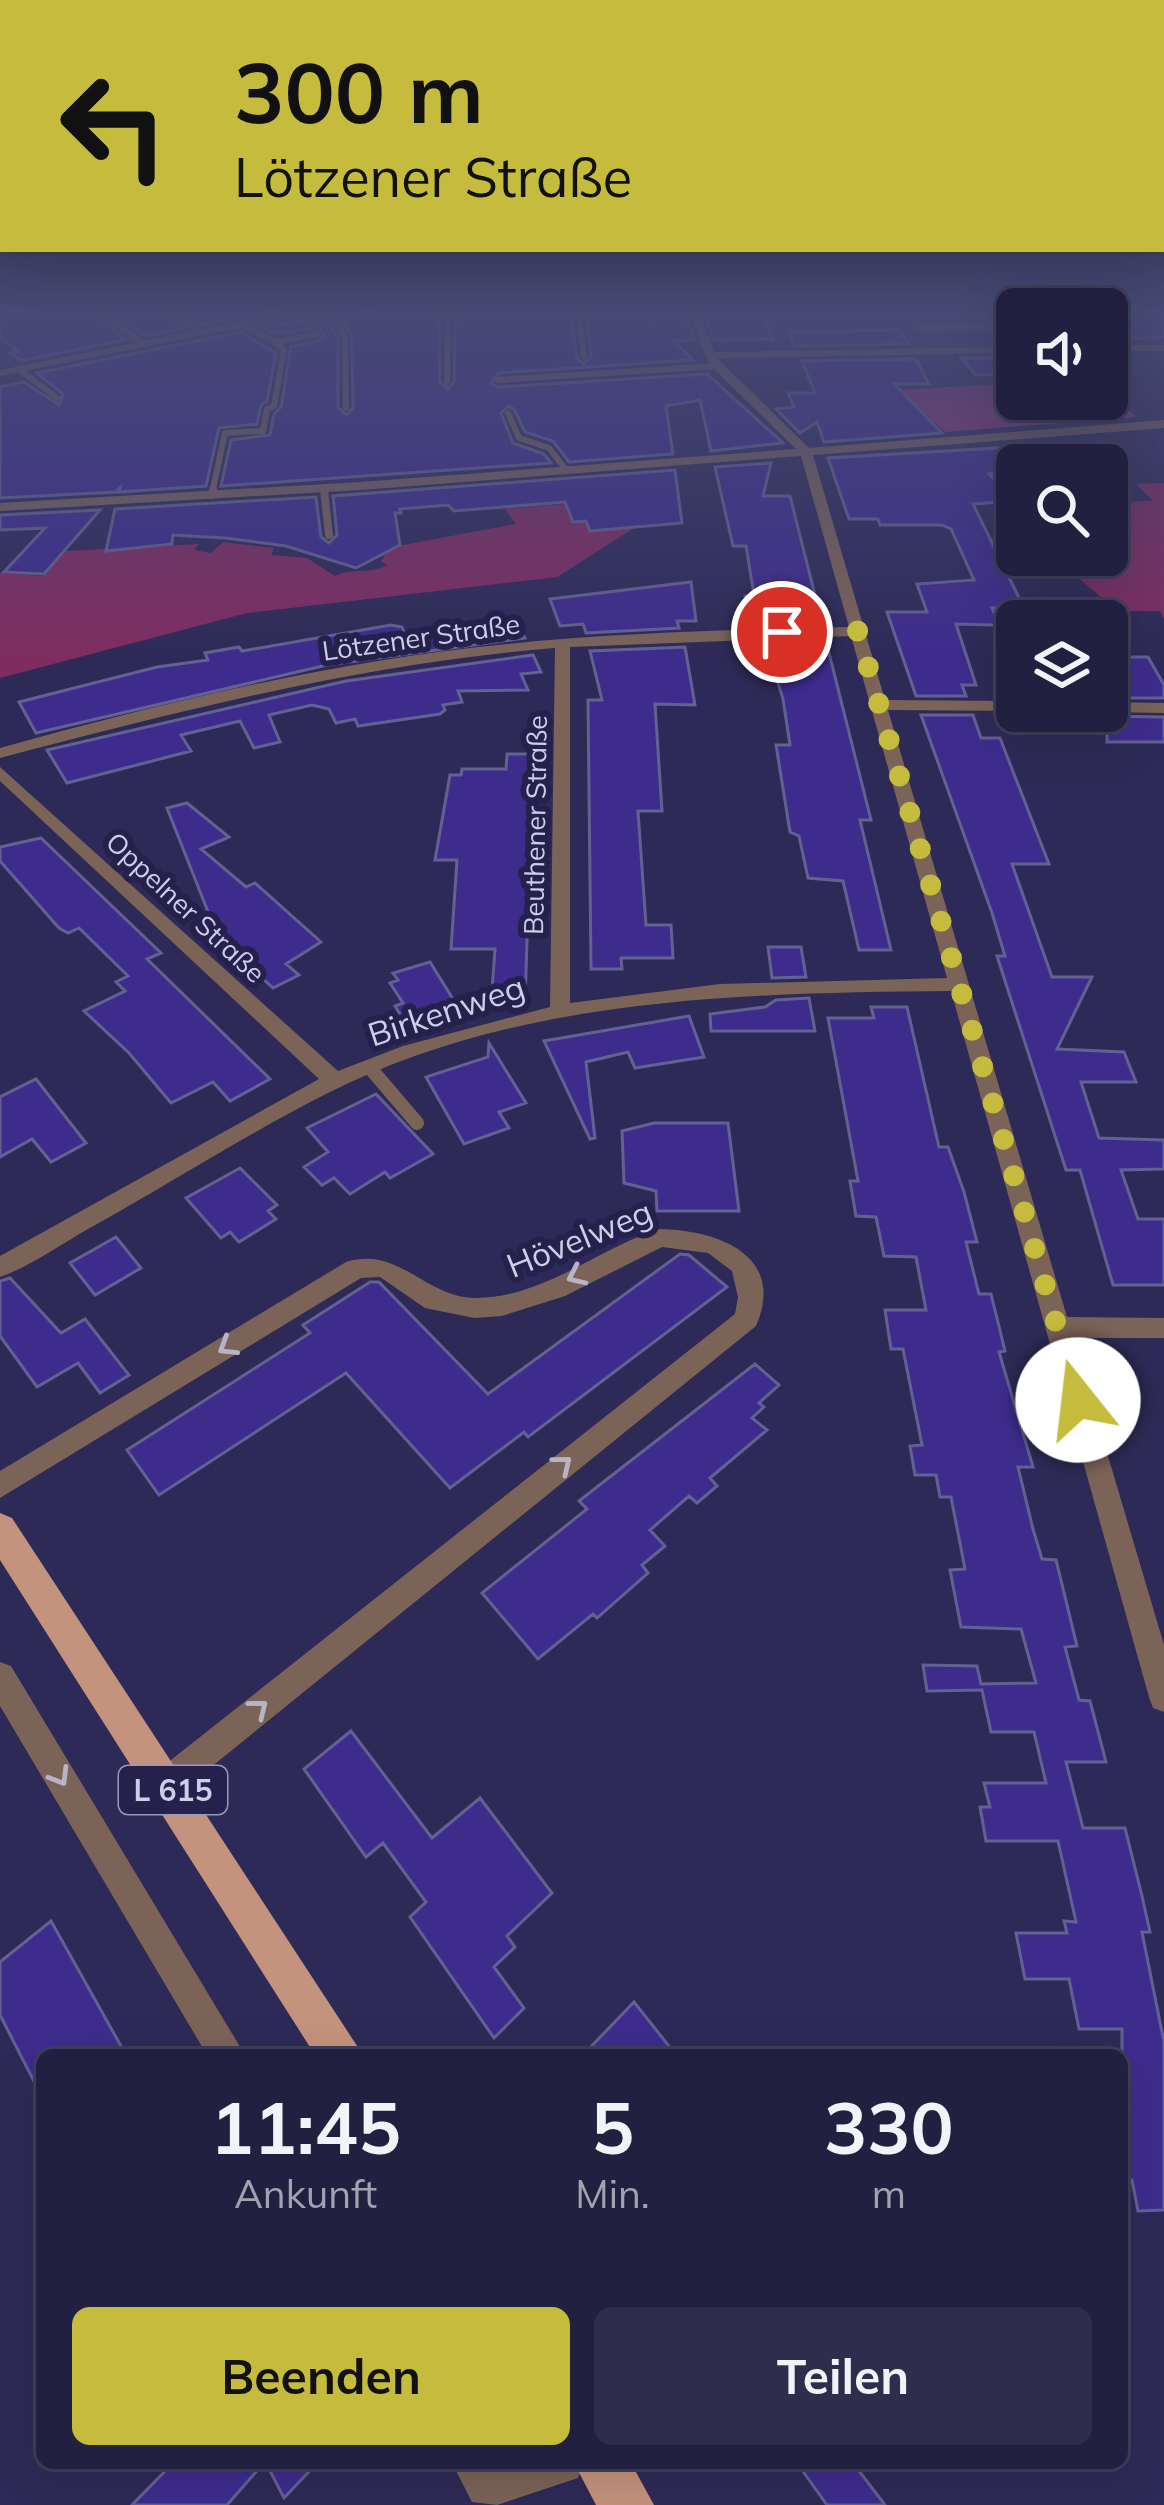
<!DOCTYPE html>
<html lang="de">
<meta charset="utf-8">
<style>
:root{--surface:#222041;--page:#2e2d4c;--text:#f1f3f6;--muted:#a2a3b1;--line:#3f3e5a;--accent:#c5bc3d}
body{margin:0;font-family:Mulish,sans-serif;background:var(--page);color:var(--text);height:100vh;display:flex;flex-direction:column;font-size:45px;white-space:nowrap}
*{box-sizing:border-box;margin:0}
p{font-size:39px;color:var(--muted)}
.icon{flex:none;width:66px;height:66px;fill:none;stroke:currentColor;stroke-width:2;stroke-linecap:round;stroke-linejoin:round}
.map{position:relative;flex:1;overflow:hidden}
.details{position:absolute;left:36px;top:2049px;width:1092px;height:420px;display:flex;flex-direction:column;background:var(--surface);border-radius:18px;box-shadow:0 12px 48px #0002,0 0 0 3px var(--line)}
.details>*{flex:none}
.banner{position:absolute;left:0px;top:0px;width:1164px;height:252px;box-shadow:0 12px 48px #0002,0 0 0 3px var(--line);background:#c5bc3d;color:#111;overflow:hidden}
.tools{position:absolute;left:996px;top:288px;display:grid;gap:24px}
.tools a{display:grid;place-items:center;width:132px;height:132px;border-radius:18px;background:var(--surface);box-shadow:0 12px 48px #0002,0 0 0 3px var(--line);font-size:60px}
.pin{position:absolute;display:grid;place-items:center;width:102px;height:102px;color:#fff;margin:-51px;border:6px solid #fff;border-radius:50%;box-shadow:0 3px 12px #0007}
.me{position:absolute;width:132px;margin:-66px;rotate:344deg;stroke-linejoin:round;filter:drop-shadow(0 0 9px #0008)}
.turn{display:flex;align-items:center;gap:42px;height:252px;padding:0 36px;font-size:54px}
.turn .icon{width:156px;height:156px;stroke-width:2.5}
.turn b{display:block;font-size:84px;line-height:102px}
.eta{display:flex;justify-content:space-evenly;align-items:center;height:204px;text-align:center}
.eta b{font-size:72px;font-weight:700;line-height:84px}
.cta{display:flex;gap:24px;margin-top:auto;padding:24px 36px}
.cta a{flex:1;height:138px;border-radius:18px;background:var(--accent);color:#111;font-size:48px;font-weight:700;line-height:138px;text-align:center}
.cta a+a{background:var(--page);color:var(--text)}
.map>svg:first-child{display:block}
</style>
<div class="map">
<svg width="1164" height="2505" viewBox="0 0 1164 2505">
<rect width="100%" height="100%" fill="#2e2a57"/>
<!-- built -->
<path fill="#353064" d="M0,308H300L0,367Z"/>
<!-- green -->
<path fill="#7f2d61" d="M1164,483V619L1160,611H1117L1052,555H1107V502L1153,501L1136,484Z
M567,504L581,512L589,531L634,528L557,577L247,613L0,678V573L43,576L66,551L199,544L194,550L211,553L223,542L274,548L271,555L307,558L335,576C353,567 368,575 387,565L381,561L385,556L376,555L387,544L403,545L516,524L505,509Z"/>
<!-- forest -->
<path fill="#963172" d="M1017,383V399H1107V394L1137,417L945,432L899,390Z"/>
<!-- building -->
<path fill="#3e2c8d" stroke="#636193" stroke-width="3" d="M40,308H89L125,340L21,361L11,353L18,351L0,336V316Z
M108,308H155L180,329L145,336Z
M176,308H289L201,325Z
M374,308L375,318L439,316L440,382L448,389L454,382L455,318L567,313L571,316L577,359L584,364L591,357L587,316L648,317L653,322L650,309L684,308L695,340L673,341L693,360L498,373L491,383L498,387L707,374L783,443L711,451L700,400L666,406L673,454L569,462L553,441L525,432L514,409L508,406L501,413L513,443L544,454L551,463L221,486L231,440L270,435L274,414L281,407L291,347L318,341L324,335L318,327L277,334L263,327L325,318L338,339V408L347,415L353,408L352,337L341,316Z
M703,308H760L773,339L714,340Z
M1068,308L1164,309V337L1107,340V309Z
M900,330L908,344L795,346L789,332Z
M240,332L276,353L267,401L261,405L257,424L219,428L206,486L119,492L120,488L116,492L0,498V387L24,382L59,405L63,394L37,373Z
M961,358H1017V374L976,375Z
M916,359L929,384H894L942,433L824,442L817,422L800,433L776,409L794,407L788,393H815L802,361Z
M1032,446L1034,465L989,474L1015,501L973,504L1024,608H992L998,622L993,625L956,624L976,685H962L966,696H916L887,612H927L917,584L974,580L951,529L942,525H880L878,519H849L828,458Z
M771,463L763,496H790L822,623L750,621L745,596L754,595L746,546H733L715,467Z
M675,470L682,523L590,531L586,521L573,522L565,502L454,511L448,505L400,509L401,513H395L400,545L356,568L286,546L225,538L173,535L172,544L106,551L115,509L316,497L321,537L329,543L337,535L333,496Z
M100,510L44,574L4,572L45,528L0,530V515Z
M691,582L696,621H677L679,628L586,633L583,624L560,626L550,599Z
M518,623L525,638L327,665L36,733L19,702L157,667L208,660L205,653L239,647L242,651L391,625L402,627L406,637Z
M826,641L871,820H860L891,950H859L843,881L808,878L799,836L790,832L776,745H790L783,699L766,644Z
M685,647L695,705L655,704L662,811H638L646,925H671L673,958H621L622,969H591L588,700H602L590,651Z
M533,655L541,672L521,674L528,690L458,691L462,702L443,705L445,710L440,714L358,726L355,719L336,723L329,709L312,705L269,715L280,742L254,748L240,721L181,735L191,751L67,783L47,750L346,681Z
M1107,657H1148L1164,685V698H1107Z
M921,715H973L981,738H1000L1049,864H1012L1052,977H1092L1057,1049L1124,1052L1136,1082H1081L1099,1138L1164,1140V1169L1121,1170L1138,1219H1164V1285H1113L1080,1170H1066L997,956H1005L992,913Z
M1107,716L1164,717V742H1107Z
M507,754H533L525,1003L491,1004L495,949H451L457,860H435L450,775H461L462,769H506Z
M187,803L229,837L201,849L246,887L255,883L321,942L286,964L299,975L273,988L218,937L167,808Z
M41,838L161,953L147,959L270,1079L230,1101L213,1082L171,1103L129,1053L84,1011L125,991L116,982L128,976L79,928L68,933L59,928L0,861V847Z
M768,947H801L806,977L772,978Z
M430,962L461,1012L409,1029L395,1006L403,1003L390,983L398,980L393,973Z
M809,998L815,1031H711L710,1014L765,1007L776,1000Z
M871,1007H907L939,1147H948L964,1192L977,1242H966L979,1294H991L1005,1351L999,1352L1033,1467H1018L1033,1529L1042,1559L1056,1560L1077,1646L1065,1647L1079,1700L1090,1701L1106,1762H1066L1083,1828H1125L1142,1896L1150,1932H1142L1164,2042V2210L1138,2211L1132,2180H1122V2029H1079L1069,1979H1025L1016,1933H1067L1064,1921L1076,1922L1058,1841H986L980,1807H990L984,1783H1046L1034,1732H991L982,1690L927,1691L923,1665L977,1666L981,1684L1036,1683L1021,1629L961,1627L950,1570L965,1569L951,1497H940L936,1475H915L910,1446L922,1445L903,1349H891L885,1310H926L916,1257L884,1256L876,1217L856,1216L850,1181H858L828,1018H874Z
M689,1016L704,1057L635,1068L628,1052L586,1062L595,1138L590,1139L544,1041Z
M489,1043L526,1103L499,1112L509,1128L464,1144L426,1077L488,1057Z
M36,1079L86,1143L51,1162L32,1139L0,1157V1097Z
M376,1094L433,1154L390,1178L385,1172L350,1194L334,1178L322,1185L304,1167L328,1152L307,1128Z
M654,1123H728L739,1211H657L656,1191L624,1183L622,1131Z
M240,1168L277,1205L268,1211L276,1219L239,1242L230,1232L221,1238L186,1198Z
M116,1237L141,1268L95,1295L70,1263Z
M680,1254L689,1255L727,1287L528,1437L524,1432L450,1488L346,1373L159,1495L127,1450L310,1333L303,1325L370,1282H379L488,1394Z
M10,1278L61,1333L85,1319L129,1375L100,1393L78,1363L37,1387L0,1336V1281Z
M755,1364L779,1385L759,1403L764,1407L752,1418L767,1430L710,1478L717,1486L697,1503L689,1496L650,1530L665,1546L642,1565L648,1573L597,1618L593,1614L538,1659L482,1593L587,1509L579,1501Z
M351,1731L432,1838L480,1798L552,1893L507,1936L515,1947L494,1967L524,2008L494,2038L410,1917L426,1902L383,1843L366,1857L304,1769Z
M51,1921L126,2055H42V2097L0,2015V1962Z
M634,2002L676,2055H583Z
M173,2463H264L227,2505H132Z
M266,2463H317L284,2498Z
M797,2463H853L885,2505H827Z"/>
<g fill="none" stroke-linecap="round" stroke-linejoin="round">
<!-- lane-far2 -->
<path stroke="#7b6358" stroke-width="6" d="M96,308L143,344
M162,308L199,332
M578,308L584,357
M329,310L345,337L346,408
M240,324L276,342L317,334
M918,328L990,326
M19,369L57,398
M498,380L717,366
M447,382L448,308
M508,413L519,438L549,448L567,471
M324,488L325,493
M212,493L225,433L263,431L267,409L274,406L284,350L276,342"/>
<!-- lane-far1 -->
<path stroke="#7b6358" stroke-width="8" d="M324,490L329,535
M212,495L213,490"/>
<!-- lane -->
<path stroke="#7b6358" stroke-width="14" d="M371,1069L417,1123"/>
<!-- street -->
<path fill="#7b6358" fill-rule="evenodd" d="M332,308H366L277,320L0,376V370L277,314Z
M688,308H698L714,352L1001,347L972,308H982L1011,347H1017V353L717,358L809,448L1164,420V428L813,455L885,700L1017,701V711L888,710L1067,1317L1164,1318V1338H1073L1164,1645V1712L1153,1708L1149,1697L951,991C741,993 517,997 326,1094C245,1135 168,1185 88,1229C60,1245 31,1266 0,1277V1256L319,1079L0,781V767L338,1071L403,1046L550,1007L555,648C366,663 184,710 0,758V748C144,708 290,672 438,652C574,634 712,630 849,627L801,456L360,490L0,511V503L360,482L796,449L709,364ZM851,636L947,978L720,984L570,1003V647Z
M1107,345H1164V351H1107Z
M1107,702L1164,703V713L1107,712L1104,711Z
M659,1229C716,1230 787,1254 756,1326L179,1793L168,1798L157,1793L152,1782L157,1771L735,1314L738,1297L732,1271L708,1253L662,1247L565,1296L502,1316L474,1318L425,1308L380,1277L361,1278L0,1498V1471L346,1262C399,1245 425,1298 476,1298C545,1297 597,1249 659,1229Z
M0,1662L11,1666L245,2055H207L0,1706Z
M452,2463H584L578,2478L497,2505L472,2502Z"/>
<!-- primary -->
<path fill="#c4937d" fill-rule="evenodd" d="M0,1513L12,1518L363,2055H315L0,1560Z
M574,2463H631L654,2505H596Z"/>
</g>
<!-- one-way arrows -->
<defs><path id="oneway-chevron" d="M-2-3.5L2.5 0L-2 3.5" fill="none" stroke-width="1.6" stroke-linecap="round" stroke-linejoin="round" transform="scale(3)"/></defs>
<g stroke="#b9b3c6">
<use href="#oneway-chevron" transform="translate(576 1276) rotate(155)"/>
<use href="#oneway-chevron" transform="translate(227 1347) rotate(148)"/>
<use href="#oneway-chevron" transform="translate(563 1464) rotate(-39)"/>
<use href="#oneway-chevron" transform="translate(259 1708) rotate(-39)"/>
<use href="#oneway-chevron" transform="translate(60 1777) rotate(59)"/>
</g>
<!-- sky -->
<linearGradient id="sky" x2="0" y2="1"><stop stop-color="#191730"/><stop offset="0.47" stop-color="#464a74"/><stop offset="1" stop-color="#464a74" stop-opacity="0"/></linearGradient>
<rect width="1164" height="659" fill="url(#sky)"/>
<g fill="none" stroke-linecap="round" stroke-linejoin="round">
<!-- route -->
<path stroke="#c5bc3d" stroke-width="21" stroke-dasharray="0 37.8" d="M782,632L858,631L1078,1400"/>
</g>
<g text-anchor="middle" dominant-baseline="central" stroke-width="12" stroke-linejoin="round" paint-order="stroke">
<!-- far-street labels -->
<g font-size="27" fill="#ceceeb" stroke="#25204c">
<text transform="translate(421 637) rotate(-8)">Lötzener Straße</text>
<text transform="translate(535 825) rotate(-89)">Beuthener Straße</text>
<text transform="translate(186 907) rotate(43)">Oppelner Straße</text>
</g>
<!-- shield labels -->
<rect fill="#25204c" stroke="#9b9abb" stroke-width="3" x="119" y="1766" width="108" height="48" rx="9"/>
<g font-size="30" font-weight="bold" fill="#ceceeb">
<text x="173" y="1790">L 615</text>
</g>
<!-- street labels -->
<g font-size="33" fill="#ceceeb" stroke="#25204c">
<text transform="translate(446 1010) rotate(-18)">Birkenweg</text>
<text transform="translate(579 1238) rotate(-22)">Hövelweg</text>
</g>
</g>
</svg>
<div class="tools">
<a><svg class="icon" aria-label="sound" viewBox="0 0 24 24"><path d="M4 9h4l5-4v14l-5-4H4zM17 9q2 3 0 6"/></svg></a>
<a><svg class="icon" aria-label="search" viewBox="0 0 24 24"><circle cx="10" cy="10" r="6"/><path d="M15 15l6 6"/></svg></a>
<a><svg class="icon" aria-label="layers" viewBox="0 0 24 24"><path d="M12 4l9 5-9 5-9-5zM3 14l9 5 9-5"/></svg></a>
</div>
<div class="pin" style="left:782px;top:632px;background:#d93025"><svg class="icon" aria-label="arrive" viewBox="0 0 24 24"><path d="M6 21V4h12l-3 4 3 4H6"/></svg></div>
<svg class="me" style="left:1078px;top:1400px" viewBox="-20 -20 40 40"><circle r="19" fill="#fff"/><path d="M0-13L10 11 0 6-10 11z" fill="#c5bc3d"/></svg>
<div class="banner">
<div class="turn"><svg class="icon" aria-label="left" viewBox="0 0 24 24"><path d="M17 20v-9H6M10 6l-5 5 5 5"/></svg><div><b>300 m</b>Lötzener Straße</div></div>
</div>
<section class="details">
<div class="eta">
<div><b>11:45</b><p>Ankunft</p></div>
<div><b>5</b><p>Min.</p></div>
<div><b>330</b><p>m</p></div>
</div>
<div class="cta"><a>Beenden</a><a>Teilen</a></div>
</section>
</div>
